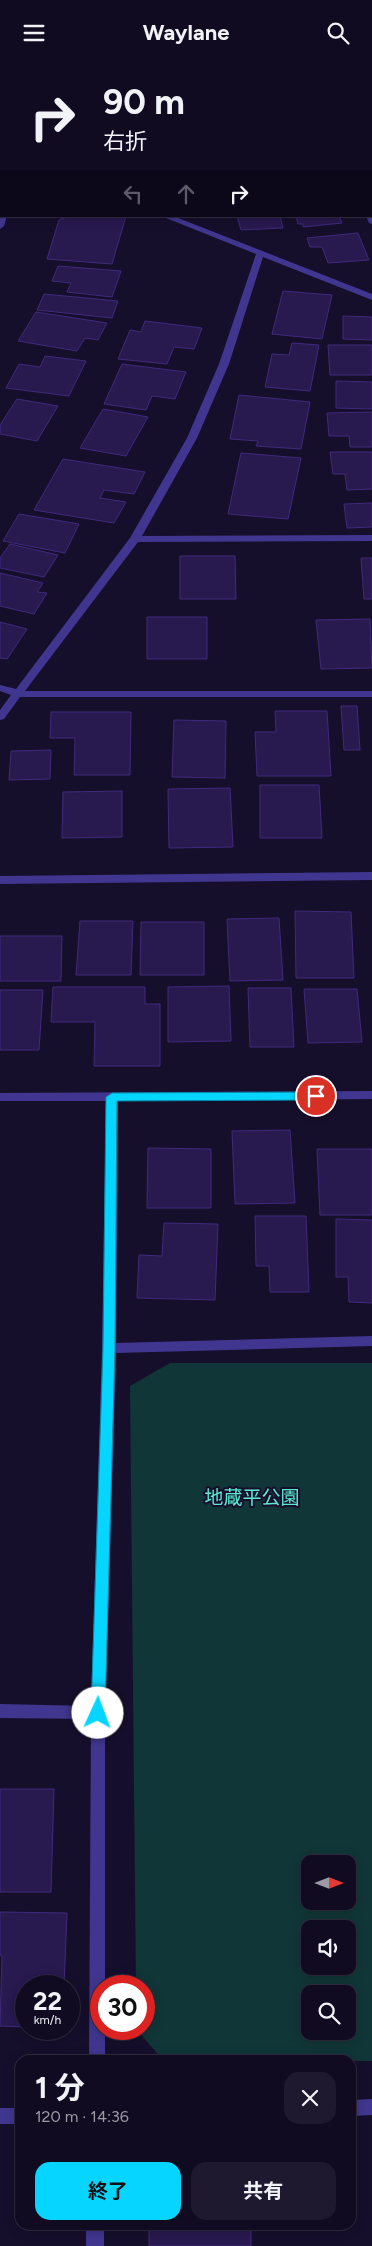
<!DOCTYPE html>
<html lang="ja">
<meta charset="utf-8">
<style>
:root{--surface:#100b21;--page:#1e192e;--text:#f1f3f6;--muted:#9c9ba5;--line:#302b3f;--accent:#06d5ff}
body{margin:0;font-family:Figtree,"Noto Sans JP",sans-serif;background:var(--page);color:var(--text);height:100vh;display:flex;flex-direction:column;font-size:19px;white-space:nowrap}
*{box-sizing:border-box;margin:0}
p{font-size:16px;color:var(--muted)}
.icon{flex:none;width:28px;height:28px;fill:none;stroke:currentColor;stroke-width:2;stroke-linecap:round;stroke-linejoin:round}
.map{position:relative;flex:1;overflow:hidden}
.details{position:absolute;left:15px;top:1990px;width:341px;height:175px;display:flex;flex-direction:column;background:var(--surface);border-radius:15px;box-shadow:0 2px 12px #0003,0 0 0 1px var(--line)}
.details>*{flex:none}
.guide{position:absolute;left:0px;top:0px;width:372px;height:152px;box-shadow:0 2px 12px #0003,0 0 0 1px var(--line);background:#100b21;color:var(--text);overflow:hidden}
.needle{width:32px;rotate:90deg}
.controls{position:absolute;left:301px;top:1790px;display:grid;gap:10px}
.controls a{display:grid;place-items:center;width:55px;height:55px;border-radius:10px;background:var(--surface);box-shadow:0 2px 12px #0003,0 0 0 1px var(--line);font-size:25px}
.speed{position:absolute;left:15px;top:1910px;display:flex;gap:10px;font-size:25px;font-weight:700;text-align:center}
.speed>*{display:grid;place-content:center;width:65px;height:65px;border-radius:50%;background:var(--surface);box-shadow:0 2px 12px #0003,0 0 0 1px var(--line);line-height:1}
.speed small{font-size:12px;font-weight:400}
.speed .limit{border:8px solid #d22;background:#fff;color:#111}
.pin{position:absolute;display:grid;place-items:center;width:42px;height:42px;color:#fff;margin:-21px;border:2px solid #fff;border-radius:50%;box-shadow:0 1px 5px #0007}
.me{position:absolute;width:55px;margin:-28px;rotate:2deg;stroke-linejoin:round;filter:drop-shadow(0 0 4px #0008)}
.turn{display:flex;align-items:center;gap:18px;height:105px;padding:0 20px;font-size:22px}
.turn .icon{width:65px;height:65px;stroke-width:2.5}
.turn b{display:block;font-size:35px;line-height:42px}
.lanes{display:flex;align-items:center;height:48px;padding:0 20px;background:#0003;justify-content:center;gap:25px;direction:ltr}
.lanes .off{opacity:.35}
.round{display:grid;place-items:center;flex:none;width:52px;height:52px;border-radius:15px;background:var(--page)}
.summary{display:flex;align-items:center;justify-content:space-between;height:85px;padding:0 20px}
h1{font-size:30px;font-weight:700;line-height:38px}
.action{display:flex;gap:10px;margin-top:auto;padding:10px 20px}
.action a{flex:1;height:58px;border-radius:15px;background:var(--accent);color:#111;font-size:20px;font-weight:700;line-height:58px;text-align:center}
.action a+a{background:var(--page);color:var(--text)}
header{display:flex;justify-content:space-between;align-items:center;height:65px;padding:0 20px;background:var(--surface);font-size:22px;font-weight:700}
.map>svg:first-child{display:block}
</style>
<header><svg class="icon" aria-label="menu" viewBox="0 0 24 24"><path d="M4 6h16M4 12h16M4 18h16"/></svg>Waylane<svg class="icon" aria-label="search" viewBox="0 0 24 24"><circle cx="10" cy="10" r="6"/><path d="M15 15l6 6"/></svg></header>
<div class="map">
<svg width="372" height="2181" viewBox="0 0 372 2181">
<rect width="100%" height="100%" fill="#160f2c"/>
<!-- green -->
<path fill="#113637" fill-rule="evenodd" d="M170,1298H372V1996L163,1995L137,1965V1964H144V1921H136L130,1321ZM310,1799H348V1836H310ZM310,1864H348V1901H310ZM310,1929H348V1966H310Z"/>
<!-- building -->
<path fill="#28194f" stroke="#402a7c" d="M69,151H126L112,199L47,194L59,155Z
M237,151H280L283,163L241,165Z
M296,151H339L342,158L303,162V159H298Z
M358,168L369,195L328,198L322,182H310L307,173Z
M58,201L121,206L112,232L67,227L71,218L52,216Z
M283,226L332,230L322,274L272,269Z
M44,229L118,236L112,253L37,245Z
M36,247L107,258L98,275L85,273L77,286L18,276Z
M343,251L372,252V275L343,274Z
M145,256L202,263L194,284L174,282L167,299L118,294L130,265L141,267Z
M292,278L319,280L310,326L265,322L272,289L289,290Z
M328,280H372V310H330Z
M45,291L86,296L69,331L6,323L19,299L40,302Z
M122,299L186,307L175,334L152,331L146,345L104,339Z
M336,316L372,317V344L336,343Z
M239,330L310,337L301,384L256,381L258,376L230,374Z
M17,334L58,341L37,376L0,369V360Z
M103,344L148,352L126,391L80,383Z
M372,347V382H350L349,371H329L327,348Z
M330,387H372V424L347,425L345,409H333Z
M241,388L301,393L288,454L228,449Z
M63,394L145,407L134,429L104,425L100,433L126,437L114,458L34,445Z
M372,438V462L347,463L344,439Z
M19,449L79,459L65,488L3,476Z
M10,479L58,490L44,512L0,503V493Z
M180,491H235L236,534H180Z
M361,493H372V534H364Z
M0,508L43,518L37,527L47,528L34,549L0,541Z
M147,552H207V594H147Z
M370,554L372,603L321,604L316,555Z
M0,557L27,564L7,594L0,593Z
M341,641H357L360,685H344Z
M275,646H327L331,711H257L255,667H276Z
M51,647H131L130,710H74L75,673H50Z
M174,655L226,656L225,713L172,712Z
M51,685L50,714L9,715L11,686Z
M260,720H319L322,773H260Z
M230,723L233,782L169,783L168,724Z
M122,726V772L62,773L63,727Z
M295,846L351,847L354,913H296Z
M279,853L283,915L230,916L227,854Z
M80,856H133L131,910H76Z
M141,857H204V910H140Z
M0,871H62L61,916H0Z
M229,921L231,976L168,977V922Z
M53,922H145V939H160V1001H94L95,957H51Z
M248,923H291L294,982H250Z
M304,924H357L362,977L308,978Z
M0,925H43L39,985H0Z
M290,1065L295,1138L235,1139L232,1066Z
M148,1083L211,1084V1143H147Z
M317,1084H372V1150H320Z
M255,1151H306L309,1227H270L269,1201H256Z
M336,1154L372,1155V1238L349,1237L348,1212H336Z
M164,1158L218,1159L215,1235L137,1233L139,1190L162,1191Z
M0,1724H54L51,1827H0Z
M0,1847L67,1848L64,1921H26V1962L0,1961L2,1891L0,1890Z
M149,2160H251V2181H149Z"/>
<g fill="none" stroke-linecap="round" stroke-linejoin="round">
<!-- minor -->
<path fill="#40368f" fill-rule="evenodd" d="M300,0H308V1H300Z
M371,40H372V44H371Z
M0,93H1V97H0Z
M371,149H372V159L369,158L366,151H371Z
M161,151H173L372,229V235L263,192L229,299L197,373L142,471L372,470V476L138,477L25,626H372V632H20L4,654L0,655V645L11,630L0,626V620L16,624L130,473L187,373L219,299L256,189Z
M372,807V815L0,819V811Z
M372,1026V1034L118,1036L116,1278L372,1271V1281L116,1288L105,1648V1921H101V1964H105V1995H89L91,1654L0,1653V1639L91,1641L102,1283L106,1036H0V1028Z
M86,2160H104V2181H86Z"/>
<!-- tertiary -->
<path fill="#40368f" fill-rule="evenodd" d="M0,149L1,151H7L4,161L0,164Z
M372,2034V2050L351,2051V2035Z
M0,2043H20V2059H0Z"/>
</g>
<!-- route -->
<path fill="#06d5ff" stroke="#048aa6" d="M316,1027L322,1031L316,1035L117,1036L115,1283L105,1648L103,1652L98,1654L93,1652L91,1648L103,1283L106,1032L112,1028Z"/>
<g text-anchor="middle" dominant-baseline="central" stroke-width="4" stroke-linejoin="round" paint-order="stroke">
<!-- park labels -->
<g font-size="19" fill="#5bead0" stroke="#160f2c">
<text x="252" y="1432">地蔵平公園</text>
</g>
</g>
</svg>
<div class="controls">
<a><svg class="needle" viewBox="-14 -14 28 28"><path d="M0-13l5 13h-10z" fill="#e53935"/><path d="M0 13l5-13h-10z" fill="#9c9ba5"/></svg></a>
<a><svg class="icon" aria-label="sound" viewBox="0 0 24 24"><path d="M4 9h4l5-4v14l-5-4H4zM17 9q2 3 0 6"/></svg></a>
<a><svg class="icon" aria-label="search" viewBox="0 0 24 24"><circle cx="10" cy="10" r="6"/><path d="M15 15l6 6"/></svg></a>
</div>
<div class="speed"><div>22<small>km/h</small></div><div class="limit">30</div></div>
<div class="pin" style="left:316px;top:1031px;background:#d93025"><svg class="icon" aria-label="arrive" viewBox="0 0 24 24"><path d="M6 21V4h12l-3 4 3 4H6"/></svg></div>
<svg class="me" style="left:98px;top:1648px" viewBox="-20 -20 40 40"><circle r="19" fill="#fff"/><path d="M0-13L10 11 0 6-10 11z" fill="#06d5ff"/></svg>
<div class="guide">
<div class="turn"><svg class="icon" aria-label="right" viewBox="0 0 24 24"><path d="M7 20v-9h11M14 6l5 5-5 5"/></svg><div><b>90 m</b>右折</div></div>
<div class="lanes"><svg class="icon off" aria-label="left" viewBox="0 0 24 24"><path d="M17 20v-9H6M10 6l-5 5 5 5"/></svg><svg class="icon off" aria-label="ahead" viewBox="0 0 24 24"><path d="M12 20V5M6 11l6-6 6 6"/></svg><svg class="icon" aria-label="right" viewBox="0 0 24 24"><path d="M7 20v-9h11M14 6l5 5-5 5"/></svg></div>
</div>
<section class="details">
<div class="summary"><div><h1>1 分</h1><p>120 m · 14:36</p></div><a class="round"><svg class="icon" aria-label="close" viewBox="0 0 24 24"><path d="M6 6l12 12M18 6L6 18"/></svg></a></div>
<div class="action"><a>終了</a><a>共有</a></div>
</section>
</div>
